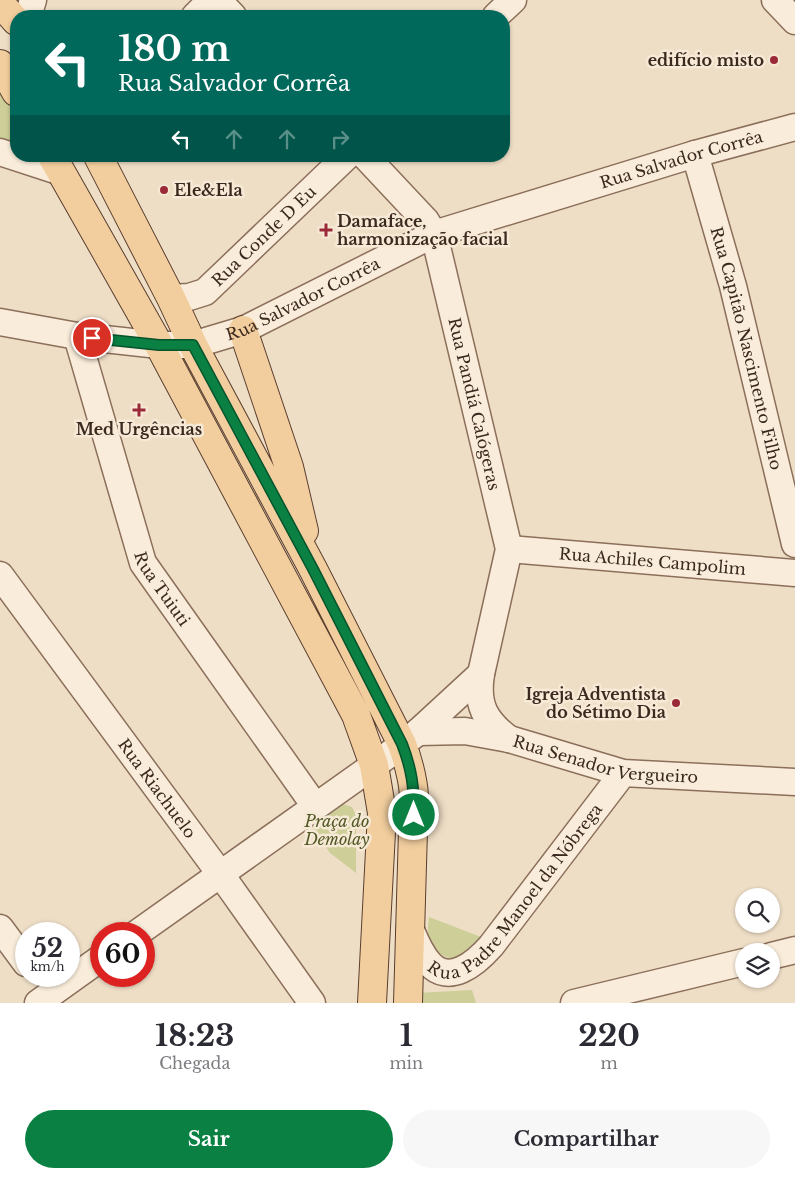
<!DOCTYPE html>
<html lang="pt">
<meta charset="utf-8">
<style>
:root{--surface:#fff;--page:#f7f7f7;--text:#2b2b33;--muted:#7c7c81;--accent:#0b8043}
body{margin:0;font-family:"Libre Baskerville",serif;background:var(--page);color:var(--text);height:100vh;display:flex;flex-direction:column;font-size:19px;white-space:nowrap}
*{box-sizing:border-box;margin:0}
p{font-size:16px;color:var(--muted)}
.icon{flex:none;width:28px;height:28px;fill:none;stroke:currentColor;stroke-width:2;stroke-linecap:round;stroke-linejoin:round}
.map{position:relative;height:1003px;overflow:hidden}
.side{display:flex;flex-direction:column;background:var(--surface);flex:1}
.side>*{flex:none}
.top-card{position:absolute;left:10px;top:10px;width:500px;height:152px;border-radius:20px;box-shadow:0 1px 4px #0004;background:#00695c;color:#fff;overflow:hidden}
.tools{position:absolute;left:735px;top:888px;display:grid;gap:10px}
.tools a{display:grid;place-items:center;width:45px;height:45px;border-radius:50%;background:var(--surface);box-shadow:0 1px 4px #0004;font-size:25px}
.speed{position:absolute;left:15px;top:922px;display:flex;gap:10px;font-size:25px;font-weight:700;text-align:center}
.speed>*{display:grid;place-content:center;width:65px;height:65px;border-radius:50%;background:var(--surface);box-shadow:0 1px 4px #0004;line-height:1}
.speed small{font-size:12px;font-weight:400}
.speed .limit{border:8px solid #d22;background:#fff;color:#111}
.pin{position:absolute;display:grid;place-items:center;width:42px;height:42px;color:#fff;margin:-21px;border:2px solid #fff;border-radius:50%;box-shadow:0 1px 5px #0007}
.me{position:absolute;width:55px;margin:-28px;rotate:0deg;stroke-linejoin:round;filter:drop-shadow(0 0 4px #0008)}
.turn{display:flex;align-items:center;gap:18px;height:105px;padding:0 25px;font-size:22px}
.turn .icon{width:65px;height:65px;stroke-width:2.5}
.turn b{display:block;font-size:35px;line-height:42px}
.lanes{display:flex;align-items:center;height:48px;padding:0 25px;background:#0003;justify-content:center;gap:25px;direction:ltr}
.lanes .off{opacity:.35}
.eta{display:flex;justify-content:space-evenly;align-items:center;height:85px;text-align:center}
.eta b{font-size:30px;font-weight:800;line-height:35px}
.primary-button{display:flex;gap:10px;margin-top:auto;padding:10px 25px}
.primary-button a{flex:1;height:58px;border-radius:30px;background:var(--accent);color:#fff;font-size:20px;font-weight:800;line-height:58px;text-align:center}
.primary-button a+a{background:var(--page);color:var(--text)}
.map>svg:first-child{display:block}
</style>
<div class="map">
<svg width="795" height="1003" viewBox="0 0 795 1003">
<rect width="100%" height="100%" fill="#efdec6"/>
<!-- green -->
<path fill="#cece99" d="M3,81L16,107V150L0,144V91Z
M343,804L352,807L356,815V873L330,853L311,825Z
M429,917L489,940L454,960L439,954L427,939Z
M472,990L476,1003H417V993Z"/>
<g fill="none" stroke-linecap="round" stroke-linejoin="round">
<defs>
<g id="minor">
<path d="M218,0L233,16"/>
<path d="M775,0L795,21"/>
<path d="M28,16L33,0"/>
<path d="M195,16L211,0"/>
<path d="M496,16L513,0"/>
<path d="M0,152L61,172"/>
<path id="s1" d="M695,154L733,286L795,544"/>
<path id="s2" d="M365,156L426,221L434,234L509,549L481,674C476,705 485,721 509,739"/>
<path id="s3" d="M171,298L189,297L205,292L347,156"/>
<path id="s4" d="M0,322L77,336L159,345H193L243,330L434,234L695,154L795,127"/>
<path id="s5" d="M77,336L143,563L315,806"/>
<path id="s6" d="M509,549L795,573"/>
<path id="s7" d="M0,575L224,879L312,1003"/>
<path id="s8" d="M418,732L465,731L509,739L623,773L795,782"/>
<path d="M0,928L26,963"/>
<path id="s9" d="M410,928C415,940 420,953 429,963C449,986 476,963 491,946L623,773"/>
<path d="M136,934L387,756L418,732L481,674"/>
<path d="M771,956L795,950"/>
<path d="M38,1003L101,958"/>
<path d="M574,1003L744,962"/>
</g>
<path id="major" d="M0,3L16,21
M0,64L16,92
M52,156L159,345L356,715L374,765L382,813L372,1003
M98,156L171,298L193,345L313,569L402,744C408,761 413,777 414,796L408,1003
M243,330L289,467L304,531"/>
</defs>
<!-- minor casing -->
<use href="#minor" stroke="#8b6f5b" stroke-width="29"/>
<!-- major casing -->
<use href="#major" stroke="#593e2f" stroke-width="30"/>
<!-- minor -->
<use href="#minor" stroke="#f9ecda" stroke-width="26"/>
<!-- major -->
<use href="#major" stroke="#f2ce9e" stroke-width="28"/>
</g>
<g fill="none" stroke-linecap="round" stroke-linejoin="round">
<defs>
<path id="route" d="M92,338L159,345H193L313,569L402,744C412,770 414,787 414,815"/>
</defs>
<!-- route casing -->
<use href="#route" stroke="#07532c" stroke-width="12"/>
<!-- route -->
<use href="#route" stroke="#0b8043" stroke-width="9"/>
</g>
<!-- markers -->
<g fill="#9b2a39" stroke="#f6e9d6" stroke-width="2">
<circle cx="774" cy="60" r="5"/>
<circle cx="164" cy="190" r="5"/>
<path d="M323.5 222.5h5v5h5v5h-5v5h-5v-5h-5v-5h5z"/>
<path d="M136.5 402.5h5v5h5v5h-5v5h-5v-5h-5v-5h5z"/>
<circle cx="676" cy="703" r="5"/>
</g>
<g text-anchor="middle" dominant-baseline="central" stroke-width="5" stroke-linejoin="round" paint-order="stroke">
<!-- poi labels -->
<g font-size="16" font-weight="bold" fill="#3b291f" stroke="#f6e9d6" text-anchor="end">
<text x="764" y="60">edifício misto</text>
<text x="174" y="190" text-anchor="start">Ele&amp;Ela</text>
<text x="337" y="221" text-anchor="start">Damaface,<tspan x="337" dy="18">harmonização facial</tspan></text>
<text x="139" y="429" text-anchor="middle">Med Urgências</text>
<text x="666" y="694">Igreja Adventista<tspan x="666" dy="18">do Sétimo Dia</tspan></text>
</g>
<!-- street labels -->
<g font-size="16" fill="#3b291f" stroke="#f6e9d6">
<text stroke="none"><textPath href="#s4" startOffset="719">Rua Salvador Corrêa</textPath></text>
<text stroke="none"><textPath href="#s3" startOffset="116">Rua Conde D Eu</textPath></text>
<text stroke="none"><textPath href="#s4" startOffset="314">Rua Salvador Corrêa</textPath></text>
<text stroke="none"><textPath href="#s1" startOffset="201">Rua Capitão Nascimento Filho</textPath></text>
<text stroke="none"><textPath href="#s2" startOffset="279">Rua Pandiá Calógeras</textPath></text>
<text stroke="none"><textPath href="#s6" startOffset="144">Rua Achiles Campolim</textPath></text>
<text stroke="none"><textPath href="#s5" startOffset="268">Rua Tuiuti</textPath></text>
<text stroke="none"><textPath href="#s8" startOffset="191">Rua Senador Vergueiro</textPath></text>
<text stroke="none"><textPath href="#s7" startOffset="265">Rua Riachuelo</textPath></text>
<text stroke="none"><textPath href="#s9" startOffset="166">Rua Padre Manoel da Nóbrega</textPath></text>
</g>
<!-- park labels -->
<g font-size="16" font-style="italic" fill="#515825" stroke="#f6e9d6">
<text x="337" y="821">Praça do<tspan x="337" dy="18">Demolay</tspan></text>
</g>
</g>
</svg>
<div class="tools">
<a><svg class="icon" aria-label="search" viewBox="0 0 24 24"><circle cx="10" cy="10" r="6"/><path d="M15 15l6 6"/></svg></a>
<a><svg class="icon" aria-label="layers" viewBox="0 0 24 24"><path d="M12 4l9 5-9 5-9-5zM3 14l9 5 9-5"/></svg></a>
</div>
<div class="speed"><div>52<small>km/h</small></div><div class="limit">60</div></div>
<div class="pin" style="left:92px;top:338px;background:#d93025"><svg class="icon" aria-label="arrive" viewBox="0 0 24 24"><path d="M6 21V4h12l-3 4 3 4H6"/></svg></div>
<svg class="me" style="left:414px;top:815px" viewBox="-20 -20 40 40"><circle r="17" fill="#0b8043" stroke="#fff" stroke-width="3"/><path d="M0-11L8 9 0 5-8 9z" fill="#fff"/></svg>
<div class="top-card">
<div class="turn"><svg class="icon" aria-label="left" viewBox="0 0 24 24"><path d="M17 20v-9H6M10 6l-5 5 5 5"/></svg><div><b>180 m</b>Rua Salvador Corrêa</div></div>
<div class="lanes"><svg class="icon" aria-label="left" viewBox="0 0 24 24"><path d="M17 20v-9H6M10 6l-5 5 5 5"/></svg><svg class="icon off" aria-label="ahead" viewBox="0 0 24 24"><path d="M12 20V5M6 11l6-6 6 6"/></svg><svg class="icon off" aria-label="ahead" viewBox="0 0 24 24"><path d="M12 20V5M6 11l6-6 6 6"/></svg><svg class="icon off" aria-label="right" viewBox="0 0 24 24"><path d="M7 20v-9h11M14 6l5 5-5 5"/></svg></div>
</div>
</div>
<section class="side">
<div class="eta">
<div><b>18:23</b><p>Chegada</p></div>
<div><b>1</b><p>min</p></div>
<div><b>220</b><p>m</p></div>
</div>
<div class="primary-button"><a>Sair</a><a>Compartilhar</a></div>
</section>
